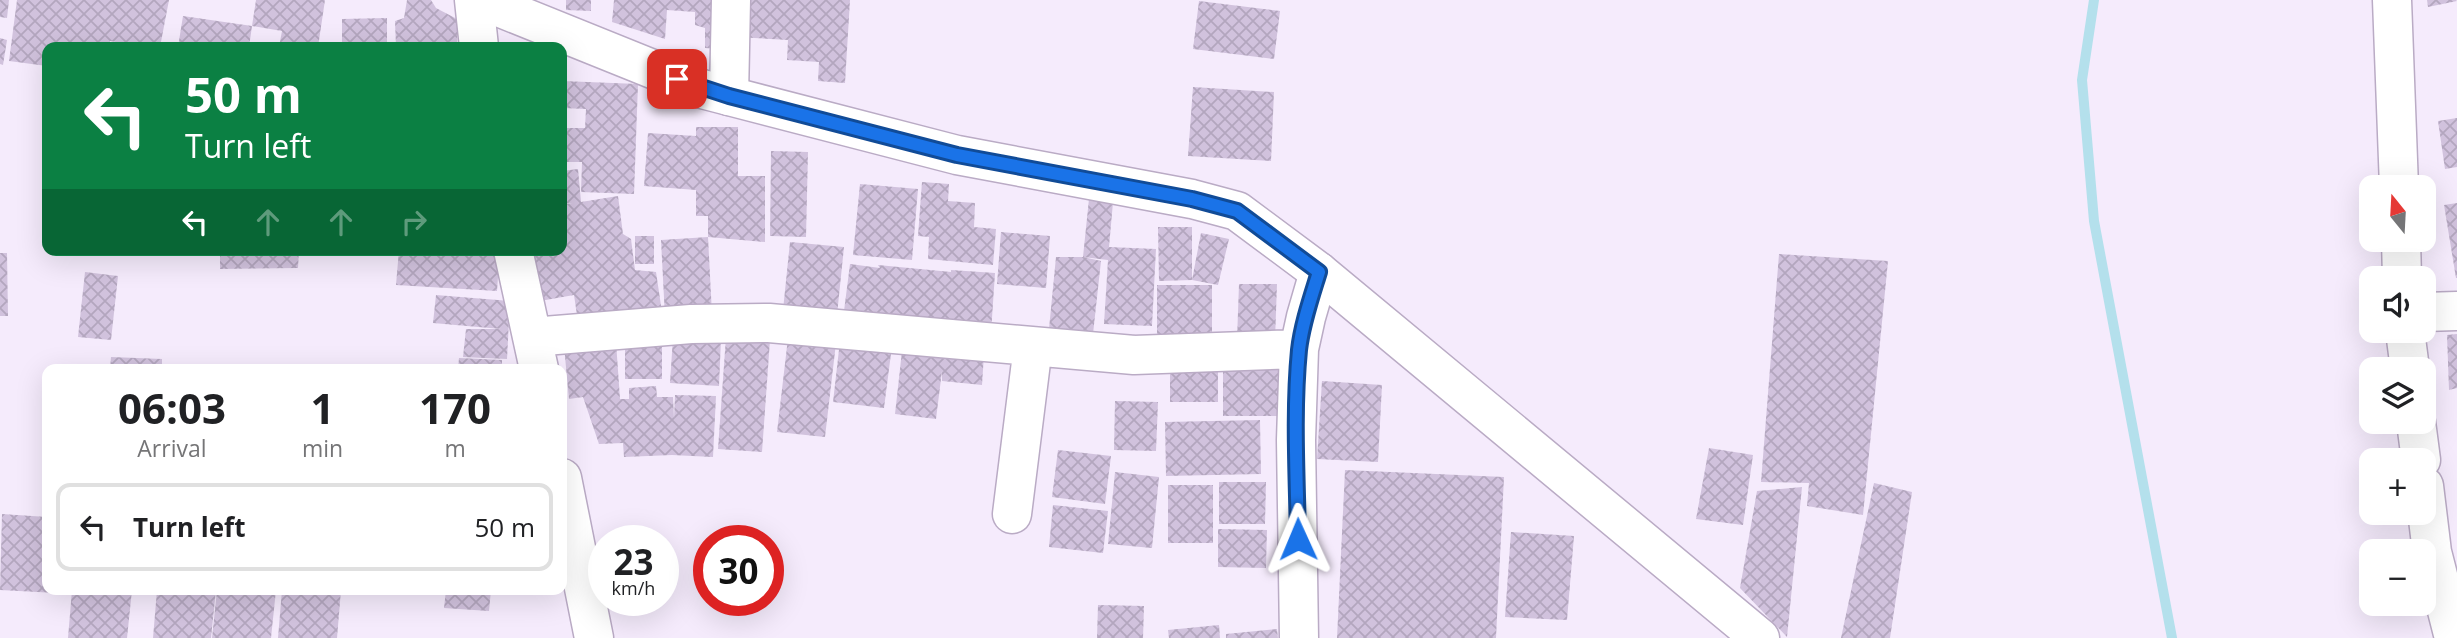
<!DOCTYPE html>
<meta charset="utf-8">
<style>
:root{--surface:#fff;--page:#f2f2f2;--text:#202124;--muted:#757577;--line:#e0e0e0}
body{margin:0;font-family:"Open Sans",sans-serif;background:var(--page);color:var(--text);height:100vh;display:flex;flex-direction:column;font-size:26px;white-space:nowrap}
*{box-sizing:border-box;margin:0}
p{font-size:23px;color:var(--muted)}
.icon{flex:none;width:38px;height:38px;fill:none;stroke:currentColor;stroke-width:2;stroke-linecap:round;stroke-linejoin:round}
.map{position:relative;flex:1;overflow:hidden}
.sheet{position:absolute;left:42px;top:364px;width:525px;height:231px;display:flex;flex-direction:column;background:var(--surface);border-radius:14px;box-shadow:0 7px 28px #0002}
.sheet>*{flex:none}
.top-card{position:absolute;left:42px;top:42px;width:525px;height:214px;border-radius:14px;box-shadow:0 7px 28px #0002;background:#0b8043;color:#fff;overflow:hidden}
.needle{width:46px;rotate:342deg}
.tools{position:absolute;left:2359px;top:175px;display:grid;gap:14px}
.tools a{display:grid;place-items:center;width:77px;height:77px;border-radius:14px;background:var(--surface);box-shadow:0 7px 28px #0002;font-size:35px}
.speed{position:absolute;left:588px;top:525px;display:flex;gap:14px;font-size:35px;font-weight:700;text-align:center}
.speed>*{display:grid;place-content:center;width:91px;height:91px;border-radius:50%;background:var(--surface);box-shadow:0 7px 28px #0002;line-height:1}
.speed small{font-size:18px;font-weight:400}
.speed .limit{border:10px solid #d22;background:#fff;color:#111}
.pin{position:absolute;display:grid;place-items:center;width:60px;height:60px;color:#fff;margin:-30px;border-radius:14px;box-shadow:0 4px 10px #0006}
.me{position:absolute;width:77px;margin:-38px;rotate:359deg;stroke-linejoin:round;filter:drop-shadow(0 0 5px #0008)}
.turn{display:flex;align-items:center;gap:24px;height:147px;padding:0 28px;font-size:32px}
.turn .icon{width:91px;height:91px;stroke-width:2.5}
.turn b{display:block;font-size:49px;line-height:60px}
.lanes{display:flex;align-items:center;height:66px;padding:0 28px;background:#0003;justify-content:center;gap:35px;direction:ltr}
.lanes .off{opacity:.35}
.eta{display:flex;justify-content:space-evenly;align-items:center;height:119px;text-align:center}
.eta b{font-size:42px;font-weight:700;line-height:49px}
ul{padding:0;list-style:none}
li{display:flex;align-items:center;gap:21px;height:88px;margin:0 14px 10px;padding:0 14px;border:4px solid var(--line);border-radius:14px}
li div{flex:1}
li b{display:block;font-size:26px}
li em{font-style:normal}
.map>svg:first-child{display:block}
</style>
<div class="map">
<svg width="2457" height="638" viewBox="0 0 2457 638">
<defs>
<pattern id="building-cross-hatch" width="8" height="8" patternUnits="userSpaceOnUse" patternTransform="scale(1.75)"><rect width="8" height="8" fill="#d1c2dd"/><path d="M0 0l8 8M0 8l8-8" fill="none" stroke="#b3a6be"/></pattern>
</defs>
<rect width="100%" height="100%" fill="#f5ebfc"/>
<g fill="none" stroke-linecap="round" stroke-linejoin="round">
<!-- stream -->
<path stroke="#b4e0ec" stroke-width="10" d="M2094,0L2082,80L2094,221L2172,638"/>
</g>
<!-- building -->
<path fill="url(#building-cross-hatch)" d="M0,0H9L7,18L0,17Z
M17,0H169L160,47H144L110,41V47H47V66L9,61Z
M256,0H325L318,47H279L282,31L252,26Z
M407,0H431L436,8L457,19V47H396L395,21L404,18Z
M566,0H591V11L566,10Z
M614,0H721L718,49L705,48V28L695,25V12L667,10L665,39L612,22Z
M738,0H850L845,83L818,81L819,62L787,60L788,40L736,37Z
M2427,0H2456L2457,1L2428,7Z
M1199,1L1280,11L1274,59L1193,49Z
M183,16L252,26L249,47H178Z
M387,18V47H342V19Z
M0,38L7,40L3,65L0,64Z
M562,81L638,84L634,194L581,192L582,162H562V128H585L586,109L562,108Z
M1193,87L1274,92L1271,161L1188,156Z
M2457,118V167L2445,169L2438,121Z
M696,127H738V176H765V242L708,237V216H696V190L644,186L648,133L696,136Z
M771,151L808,152L806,237L770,236Z
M578,169L581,202L618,196L623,234L631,239L635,270L656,272L663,319L578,322L574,295L540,301L532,250H562V205L572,203L562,204V171Z
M922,182L949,184L948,201L975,203L974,227L996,229L993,265L928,259L929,237L918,236Z
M860,184L918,189L912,260L853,255Z
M1090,189L1114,191L1109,247L1156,249L1152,326L1104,324L1108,260L1083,257Z
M2457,203V278H2456L2444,205Z
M1158,227H1192V280L1159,281Z
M1001,232L1050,236L1046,288L997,284Z
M1201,233L1229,239L1218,285L1192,280Z
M635,236H654V264H635Z
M708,237L712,314L665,317L661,240Z
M790,242L844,247L837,315L783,310Z
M220,250H299L298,268L220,269Z
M399,250H500L497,291L396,285Z
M0,253H7L8,316H0Z
M1779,254L1888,261L1863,515L1807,506L1809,483L1761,482Z
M1056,257H1083L1101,261L1092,343L1048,339Z
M850,264L880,268L878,265L951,272V270L995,273L991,333L844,311Z
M85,272L118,276L111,340L78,337Z
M1239,284H1277L1275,340H1237Z
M1157,285H1212V345H1157Z
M436,295L510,301L507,359L463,357L466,329H501L433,323Z
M2457,334V388L2449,390L2447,335Z
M673,337L721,339L719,386L670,383Z
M726,337L770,340L762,452L718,449Z
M788,338L836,343L825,437L777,432Z
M662,340V379H625V341Z
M840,341L892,346L884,408L833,402Z
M616,342L620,399H629V388L656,386L657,397H673L674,419L675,395L716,396L713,457L672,455L624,457L623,443L599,444L583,397L569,399L564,346Z
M902,351L984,354L982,385L942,381V371L936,419L895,414Z
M111,357L162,359V369H110Z
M459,358L502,360V369H458Z
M1223,361H1283V416H1223Z
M1170,371H1218V402H1170Z
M1322,381L1382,385L1378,462L1317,459Z
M1115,401L1158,402L1156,451L1114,450Z
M1260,420L1261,474L1166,476L1165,422Z
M1709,448L1753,455L1743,525L1696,519Z
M1058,450L1111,456L1105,504L1052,497Z
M1345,470L1504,477L1496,638H1337Z
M1115,472L1159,477L1152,548L1108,544Z
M1219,482H1266L1265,524H1219Z
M1874,483L1912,492L1890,638H1841Z
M1168,485H1213V543H1168Z
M1802,487L1787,637L1740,588L1757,491Z
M1053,505L1108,511L1103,553L1049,547Z
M2,514L47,517V590H57L56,593L0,590Z
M1218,529L1267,530L1266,568L1218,567Z
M1511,532L1574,536L1567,620L1505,617Z
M72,590H132L127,638H68Z
M157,590H216L211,638H153Z
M217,590H276L271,638H212Z
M282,590H341L337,638H278Z
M446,590H491L489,611L444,608Z
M1098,605L1144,606L1143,638H1097Z
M1219,625L1220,638H1169L1168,630Z
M1277,629L1278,638H1226V634Z"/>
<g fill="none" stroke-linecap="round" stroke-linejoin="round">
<defs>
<path id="street" d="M474,0L479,47
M729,96L731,0
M513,250L539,369
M2424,312L2457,311
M532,337L691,324L769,323L1134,355L1299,349
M562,478L594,638
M1012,514L1033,346
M1299,638L1296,440L1299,349L1306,317L1319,272"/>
<path id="secondary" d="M481,0L702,89L957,155L1192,199L1237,211L1319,272L1760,638
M2392,0L2399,187
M2401,240L2402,278
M2405,331L2410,369
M2416,422L2421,460
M2424,486L2432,552L2454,638"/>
</defs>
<!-- street casing -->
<use href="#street" stroke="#baabc5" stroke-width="41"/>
<!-- secondary casing -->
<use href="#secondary" stroke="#baabc5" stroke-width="41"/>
<!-- street -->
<use href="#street" stroke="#fff" stroke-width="38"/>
<!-- secondary -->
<use href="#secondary" stroke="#fff" stroke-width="38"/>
</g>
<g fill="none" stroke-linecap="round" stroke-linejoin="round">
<defs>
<path id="route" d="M677,79L729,96L957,155L1192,199L1237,211L1319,272C1311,298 1302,324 1299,350C1293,413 1297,477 1298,539"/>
</defs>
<!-- route casing -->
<use href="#route" stroke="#114b97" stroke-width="18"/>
<!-- route -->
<use href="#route" stroke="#1a73e8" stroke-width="12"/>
</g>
</svg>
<div class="tools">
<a><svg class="needle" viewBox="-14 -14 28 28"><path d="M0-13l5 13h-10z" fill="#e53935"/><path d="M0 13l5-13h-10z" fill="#757577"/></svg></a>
<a><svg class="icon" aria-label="sound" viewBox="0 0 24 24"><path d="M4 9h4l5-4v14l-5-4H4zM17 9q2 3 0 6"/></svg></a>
<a><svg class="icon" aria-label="layers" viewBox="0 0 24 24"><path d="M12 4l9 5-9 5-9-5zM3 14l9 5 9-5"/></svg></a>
<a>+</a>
<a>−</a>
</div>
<div class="speed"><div>23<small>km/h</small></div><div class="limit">30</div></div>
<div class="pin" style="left:677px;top:79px;background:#d93025"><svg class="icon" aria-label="arrive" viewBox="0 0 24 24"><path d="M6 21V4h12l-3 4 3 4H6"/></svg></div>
<svg class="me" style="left:1298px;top:539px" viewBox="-20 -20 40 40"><path d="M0-17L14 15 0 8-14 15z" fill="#1a73e8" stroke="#fff" stroke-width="4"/></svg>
<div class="top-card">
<div class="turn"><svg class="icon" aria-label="left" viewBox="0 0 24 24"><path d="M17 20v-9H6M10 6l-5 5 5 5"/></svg><div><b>50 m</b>Turn left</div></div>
<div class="lanes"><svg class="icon" aria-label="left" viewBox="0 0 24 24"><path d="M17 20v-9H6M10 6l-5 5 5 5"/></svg><svg class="icon off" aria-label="ahead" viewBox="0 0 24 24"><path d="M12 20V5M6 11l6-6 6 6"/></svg><svg class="icon off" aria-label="ahead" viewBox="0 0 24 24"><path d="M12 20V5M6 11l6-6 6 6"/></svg><svg class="icon off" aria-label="right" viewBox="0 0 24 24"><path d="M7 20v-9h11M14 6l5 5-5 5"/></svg></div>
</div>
<section class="sheet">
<div class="eta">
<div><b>06:03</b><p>Arrival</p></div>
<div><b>1</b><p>min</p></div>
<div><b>170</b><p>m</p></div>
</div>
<ul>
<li><svg class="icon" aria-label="left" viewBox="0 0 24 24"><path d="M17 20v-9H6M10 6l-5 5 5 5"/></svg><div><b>Turn left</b></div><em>50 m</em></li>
</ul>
</section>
</div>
